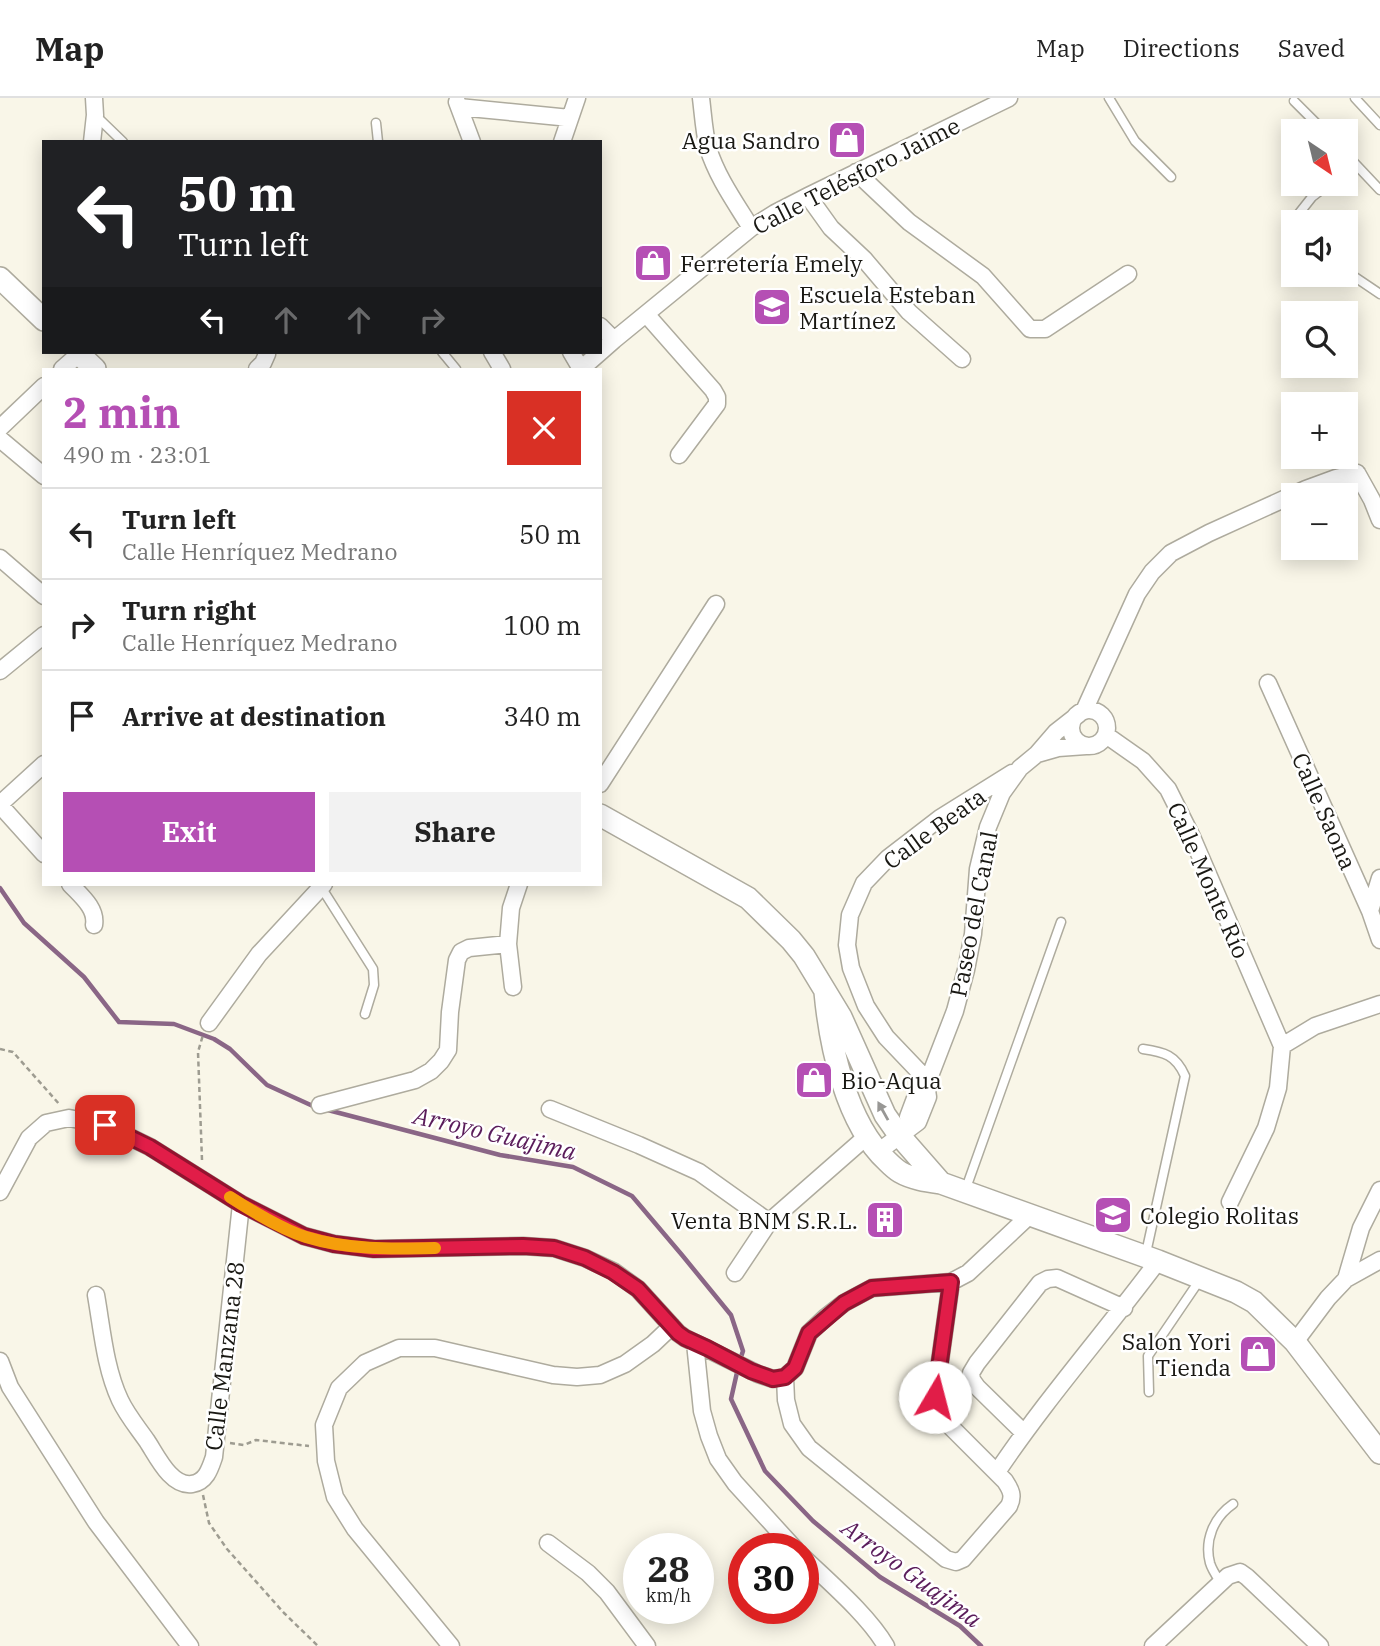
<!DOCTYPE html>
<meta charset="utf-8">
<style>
:root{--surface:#fff;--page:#f2f2f2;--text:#222;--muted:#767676;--line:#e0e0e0;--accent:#b54fb4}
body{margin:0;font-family:"IBM Plex Serif",serif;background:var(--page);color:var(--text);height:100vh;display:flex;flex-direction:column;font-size:26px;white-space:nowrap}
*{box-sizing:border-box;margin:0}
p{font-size:23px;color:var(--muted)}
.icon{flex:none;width:38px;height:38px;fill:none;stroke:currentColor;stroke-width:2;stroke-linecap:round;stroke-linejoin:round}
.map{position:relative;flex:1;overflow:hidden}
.sheet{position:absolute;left:42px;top:270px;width:560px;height:518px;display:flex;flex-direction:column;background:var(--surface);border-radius:0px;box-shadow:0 4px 18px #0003}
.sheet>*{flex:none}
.guide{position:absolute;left:42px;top:42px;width:560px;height:214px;border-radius:0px;box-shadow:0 4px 18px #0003;background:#202124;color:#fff;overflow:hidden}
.needle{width:46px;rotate:145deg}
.controls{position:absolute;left:1281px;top:21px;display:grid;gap:14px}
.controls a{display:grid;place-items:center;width:77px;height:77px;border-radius:0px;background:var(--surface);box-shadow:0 4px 18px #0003;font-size:35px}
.speed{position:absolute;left:623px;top:1435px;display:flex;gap:14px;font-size:35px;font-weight:700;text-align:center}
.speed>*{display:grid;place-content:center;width:91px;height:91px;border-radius:50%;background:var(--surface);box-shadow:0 4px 18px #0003;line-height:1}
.speed small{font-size:18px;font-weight:400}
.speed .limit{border:10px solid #d22;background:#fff;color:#111}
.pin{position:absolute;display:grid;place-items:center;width:60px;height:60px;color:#fff;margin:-30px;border-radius:14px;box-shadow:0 4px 10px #0006}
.me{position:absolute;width:77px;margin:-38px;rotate:8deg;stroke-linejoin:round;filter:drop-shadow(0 0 5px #0008)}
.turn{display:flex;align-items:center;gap:24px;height:147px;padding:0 21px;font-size:32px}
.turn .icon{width:91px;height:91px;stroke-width:2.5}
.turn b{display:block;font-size:49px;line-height:60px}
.lanes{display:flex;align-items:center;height:66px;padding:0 21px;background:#0003;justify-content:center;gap:35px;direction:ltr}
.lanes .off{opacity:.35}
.round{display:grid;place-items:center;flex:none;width:74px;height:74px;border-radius:0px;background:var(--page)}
.head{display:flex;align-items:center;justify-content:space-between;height:119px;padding:0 21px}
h1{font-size:42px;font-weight:700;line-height:52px;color:var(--accent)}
.button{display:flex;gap:14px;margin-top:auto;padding:14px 21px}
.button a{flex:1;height:80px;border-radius:0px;background:var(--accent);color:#fff;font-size:28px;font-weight:700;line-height:80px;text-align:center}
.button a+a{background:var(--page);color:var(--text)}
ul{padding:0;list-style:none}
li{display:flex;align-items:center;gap:21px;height:91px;padding:0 21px;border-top:2px solid var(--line)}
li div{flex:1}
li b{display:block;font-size:26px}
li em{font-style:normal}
header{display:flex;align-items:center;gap:42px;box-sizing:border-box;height:98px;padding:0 35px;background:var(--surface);border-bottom:2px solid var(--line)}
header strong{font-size:33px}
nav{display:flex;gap:38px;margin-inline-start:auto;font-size:24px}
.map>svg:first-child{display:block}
</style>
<header>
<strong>Map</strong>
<nav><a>Map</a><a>Directions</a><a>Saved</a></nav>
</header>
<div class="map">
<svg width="1380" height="1548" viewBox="0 0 1380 1548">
<rect width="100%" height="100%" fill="#f9f6e8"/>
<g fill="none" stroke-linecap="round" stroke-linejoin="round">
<!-- stream -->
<path stroke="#8a6686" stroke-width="4.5" d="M0,790L24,825L84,879L119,924L174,926L214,941L230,951L267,987L315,1009
M324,1011L500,1057L573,1069L632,1098L682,1157L731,1217L743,1253L740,1262
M738,1270L731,1301L765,1373L813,1423L880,1479L960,1528L981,1548"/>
<defs>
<path id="service" d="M1109,0L1135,43L1171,79
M1355,0L1380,27
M1294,3L1324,33
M95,17L123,44
M376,25L378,44
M1346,56L1380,92
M1346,73L1355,66
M1293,128V123L1312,99L1329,86
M1346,173L1380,196
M442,254L456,271
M321,789L373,871L374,887L365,916
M1143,951C1164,954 1176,957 1185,978L1146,1155
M965,1093L1061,824
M1149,1294L1148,1258L1199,1183
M1221,1485C1217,1479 1212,1472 1210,1465C1204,1442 1214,1419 1233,1406"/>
<path id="minor" d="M701,0C703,16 704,34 708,50C717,79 735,104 751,130
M457,4L472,44
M459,9L570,20
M92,44L95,17L94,0
M562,44L577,0
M856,74L909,124L983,178L1030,231H1045L1128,176
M808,98L831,130L864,161L909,214L962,261
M646,216L713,292L717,299V306L679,357
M600,228L614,242
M492,254L502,271
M571,254L581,271
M62,271L79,256
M257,271L263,265L267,256L266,254
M581,271L614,242L751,130L775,115L808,98L1009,0
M0,330L44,288
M0,341L44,378
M1357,375L1372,402L1380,422
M0,460L44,498
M0,573L44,537
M1268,585L1370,813L1380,842
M1071 630a18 18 0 1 1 36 0a18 18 0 1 1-36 0Z
M1084,613L1137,496L1152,474L1171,455L1209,435L1306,391L1336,380L1357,375
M1106,637L1143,663L1168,691L1192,739L1282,948L1278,990L1266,1030L1230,1104
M1037,656L1058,650L1086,648
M600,686L716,506
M0,706L44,666
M0,707L44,756
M70,786C80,797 97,810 94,827
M1370,813L1380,780
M513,889L508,846L511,810L519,786
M209,925L259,856L324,786
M1282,948L1315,928L1380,906
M928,983L886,939L866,908L851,870L847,847L850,817L864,785L888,760L940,720L1012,675
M320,1007L415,982L431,973L441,963L448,952L450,914L457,862L461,854L469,850L508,846
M550,1011L639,1047L699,1074L769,1124L866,1039
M910,1029L908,1019L917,995L928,983L955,913L966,872L973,836L978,771L988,729L1002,695L1020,670L1037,656L1056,634L1079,616
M878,1054L918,1024L928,999L926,986
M0,1094L29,1040L46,1025L69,1020L105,1027L150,1049L241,1106L304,1138L334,1146L374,1151L523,1148L554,1150L585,1160L613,1173L638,1191L678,1235L685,1240L758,1276L773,1281L785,1279L795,1270L809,1235L826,1219L844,1205L872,1190L951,1184L968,1175L1030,1117
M735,1175L769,1124
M1346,1181L1361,1130L1380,1092
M96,1197C102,1231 105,1270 120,1302C127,1317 138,1330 147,1343C157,1358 171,1389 192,1386C206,1384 210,1371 214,1359L241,1106
M1295,1244L1328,1200L1346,1181L1380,1162
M695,1245L702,1313L709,1338L718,1361L735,1385L795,1451
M0,1263L10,1289L96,1424L190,1548
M785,1279L786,1302L792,1326L809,1350L946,1461L956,1464L963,1461L1009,1408C1014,1398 1011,1392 1005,1383L938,1316L935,1309V1299L951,1184
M1023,1334L977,1289L972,1282L971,1275L977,1265L1040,1185L1048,1181L1057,1180L1124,1210
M997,1374C1046,1301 1105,1234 1158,1163
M548,1445L588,1475L607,1494L647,1548
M803,1459C829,1484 868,1517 886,1548
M451,1548L355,1431L335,1399L326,1363L324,1327L339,1290L365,1265L399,1250H435L553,1277L577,1279L600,1277L625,1266L653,1246L672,1228
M1153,1548L1228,1478L1240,1474L1247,1479L1320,1548"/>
<path id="tertiary" d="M0,180L44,222
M77,254L95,271
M600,717L748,800L791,842L804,858L841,919L885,1017L899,1037L941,1085
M825,894C830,948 846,1025 887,1063C891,1067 895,1071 900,1074C912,1081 927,1083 941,1085L1158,1163L1236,1194L1254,1204L1295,1244L1380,1355"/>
</defs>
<!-- service casing -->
<use href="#service" stroke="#aeab9e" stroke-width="11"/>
<!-- minor casing -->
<use href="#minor" stroke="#aeab9e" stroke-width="19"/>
<!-- tertiary casing -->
<use href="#tertiary" stroke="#aeab9e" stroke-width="24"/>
<!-- path -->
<path stroke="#9e9c91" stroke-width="2.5" stroke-dasharray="5 3.5" stroke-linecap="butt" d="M0,951L13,954L60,1007
M202,1062L198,954L203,937
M230,1345L244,1347L256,1342L309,1348
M203,1397L209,1425L227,1451L284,1515L318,1548"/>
<!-- service -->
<use href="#service" stroke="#fff" stroke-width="8"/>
<!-- minor -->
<use href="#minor" stroke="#fff" stroke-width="16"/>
<!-- tertiary -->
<use href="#tertiary" stroke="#fff" stroke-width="21"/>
</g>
<!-- one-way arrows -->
<defs><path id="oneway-solid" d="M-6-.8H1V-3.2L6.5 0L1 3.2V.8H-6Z" transform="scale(1.75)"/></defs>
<use fill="#989795" href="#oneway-solid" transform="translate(883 1013) rotate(-119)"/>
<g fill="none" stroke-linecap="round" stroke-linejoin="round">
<defs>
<path id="route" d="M105,1027L150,1049L241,1106L304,1138L334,1146L374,1151L523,1148L554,1150L585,1160L613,1174L638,1191L678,1235L685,1240L707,1250L751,1273L773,1281L785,1279L795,1270L809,1235L844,1205L872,1190L951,1184L935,1299"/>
</defs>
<!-- route casing -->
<use href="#route" stroke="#92132f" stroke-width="18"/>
<!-- route -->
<use href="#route" stroke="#e11d48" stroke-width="12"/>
<!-- slow -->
<path stroke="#f59e0b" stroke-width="12" d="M230,1099C250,1112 284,1132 306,1139C348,1152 391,1151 435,1150"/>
</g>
<!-- icons -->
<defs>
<symbol id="shop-square" viewBox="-11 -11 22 22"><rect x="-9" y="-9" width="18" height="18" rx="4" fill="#b54fb4" stroke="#fff"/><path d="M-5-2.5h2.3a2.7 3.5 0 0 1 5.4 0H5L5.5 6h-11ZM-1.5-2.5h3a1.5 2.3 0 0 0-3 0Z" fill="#fff"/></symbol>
<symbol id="school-square" viewBox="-11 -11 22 22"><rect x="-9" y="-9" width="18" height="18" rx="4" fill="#b54fb4" stroke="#fff"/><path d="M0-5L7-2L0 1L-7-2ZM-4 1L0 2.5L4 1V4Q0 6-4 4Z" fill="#fff"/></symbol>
<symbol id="building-square" viewBox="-11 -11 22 22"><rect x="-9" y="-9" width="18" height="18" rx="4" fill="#b54fb4" stroke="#fff"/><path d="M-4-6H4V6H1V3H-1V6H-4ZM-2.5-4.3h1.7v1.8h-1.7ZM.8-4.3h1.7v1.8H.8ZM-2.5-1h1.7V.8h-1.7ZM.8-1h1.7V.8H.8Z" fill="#fff"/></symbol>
</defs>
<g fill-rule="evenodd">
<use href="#shop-square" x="825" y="20" width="44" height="44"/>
<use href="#shop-square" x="631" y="143" width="44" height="44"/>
<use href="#school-square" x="750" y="187" width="44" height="44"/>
<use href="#shop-square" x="792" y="960" width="44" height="44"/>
<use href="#school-square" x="1091" y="1095" width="44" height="44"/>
<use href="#building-square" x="863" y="1100" width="44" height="44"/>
<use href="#shop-square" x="1236" y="1234" width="44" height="44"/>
</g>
<g text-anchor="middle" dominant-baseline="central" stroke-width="5" stroke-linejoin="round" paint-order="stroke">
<!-- poi labels -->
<g font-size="23" fill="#191813" stroke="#fff" text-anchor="start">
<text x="820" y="42" text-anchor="end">Agua Sandro</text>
<text x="680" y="165">Ferretería Emely</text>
<text x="799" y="196">Escuela Esteban<tspan x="799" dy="26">Martínez</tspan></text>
<text x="841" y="982">Bio-Aqua</text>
<text x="1140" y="1117">Colegio Rolitas</text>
<text x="858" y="1122" text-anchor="end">Venta BNM S.R.L.</text>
<text x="1231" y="1243" text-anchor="end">Salon Yori<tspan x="1231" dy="26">Tienda</tspan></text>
</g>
<!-- street labels -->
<g font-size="23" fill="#191813" stroke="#fff">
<text transform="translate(856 77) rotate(-27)">Calle Telésforo Jaime</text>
<text transform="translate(1325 713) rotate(66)">Calle Saona</text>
<text transform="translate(934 730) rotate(-36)">Calle Beata</text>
<text transform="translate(1209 782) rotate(66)">Calle Monte Río</text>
<text transform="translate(973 816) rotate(-79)">Paseo del Canal</text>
<text transform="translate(224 1258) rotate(-83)">Calle Manzana 28</text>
</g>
<!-- water labels -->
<g font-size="24" font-style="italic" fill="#5a1c5a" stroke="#fff">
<text transform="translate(495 1035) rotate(13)">Arroyo Guajima</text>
<text transform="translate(912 1475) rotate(36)">Arroyo Guajima</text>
</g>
</g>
</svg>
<div class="controls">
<a><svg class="needle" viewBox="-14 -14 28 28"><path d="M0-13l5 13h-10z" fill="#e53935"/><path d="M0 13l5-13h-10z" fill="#767676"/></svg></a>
<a><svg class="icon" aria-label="sound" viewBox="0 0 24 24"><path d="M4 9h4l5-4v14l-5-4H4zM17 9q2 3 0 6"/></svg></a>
<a><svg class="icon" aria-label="search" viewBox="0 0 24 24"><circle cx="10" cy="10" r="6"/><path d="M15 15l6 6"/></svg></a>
<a>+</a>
<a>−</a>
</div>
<div class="speed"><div>28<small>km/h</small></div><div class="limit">30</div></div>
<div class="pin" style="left:105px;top:1027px;background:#d93025"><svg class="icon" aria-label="arrive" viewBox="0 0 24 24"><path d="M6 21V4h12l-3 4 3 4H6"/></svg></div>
<svg class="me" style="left:935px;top:1299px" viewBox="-20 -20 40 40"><circle r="19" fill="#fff"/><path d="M0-13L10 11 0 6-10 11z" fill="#e11d48"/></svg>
<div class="guide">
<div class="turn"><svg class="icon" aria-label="left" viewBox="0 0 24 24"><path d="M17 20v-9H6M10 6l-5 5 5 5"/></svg><div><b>50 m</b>Turn left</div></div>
<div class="lanes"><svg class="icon" aria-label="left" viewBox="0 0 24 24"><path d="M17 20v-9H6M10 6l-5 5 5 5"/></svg><svg class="icon off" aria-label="ahead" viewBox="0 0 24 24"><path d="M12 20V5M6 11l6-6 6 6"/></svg><svg class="icon off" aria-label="ahead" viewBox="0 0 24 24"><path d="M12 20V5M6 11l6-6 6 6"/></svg><svg class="icon off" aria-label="right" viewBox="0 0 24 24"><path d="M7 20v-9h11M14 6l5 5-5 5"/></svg></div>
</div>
<section class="sheet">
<div class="head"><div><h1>2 min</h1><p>490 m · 23:01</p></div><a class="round" style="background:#d93025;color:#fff"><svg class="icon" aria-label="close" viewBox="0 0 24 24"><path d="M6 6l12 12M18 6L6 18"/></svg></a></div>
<ul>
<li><svg class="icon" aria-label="left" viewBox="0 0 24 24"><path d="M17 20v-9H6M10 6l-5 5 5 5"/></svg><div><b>Turn left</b><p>Calle Henríquez Medrano</p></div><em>50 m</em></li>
<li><svg class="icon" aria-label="right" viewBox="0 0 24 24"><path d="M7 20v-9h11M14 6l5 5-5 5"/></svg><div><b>Turn right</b><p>Calle Henríquez Medrano</p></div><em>100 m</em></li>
<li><svg class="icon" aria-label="arrive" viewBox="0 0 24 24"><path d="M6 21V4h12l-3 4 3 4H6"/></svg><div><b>Arrive at destination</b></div><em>340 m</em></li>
</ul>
<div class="button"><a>Exit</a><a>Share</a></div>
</section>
</div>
